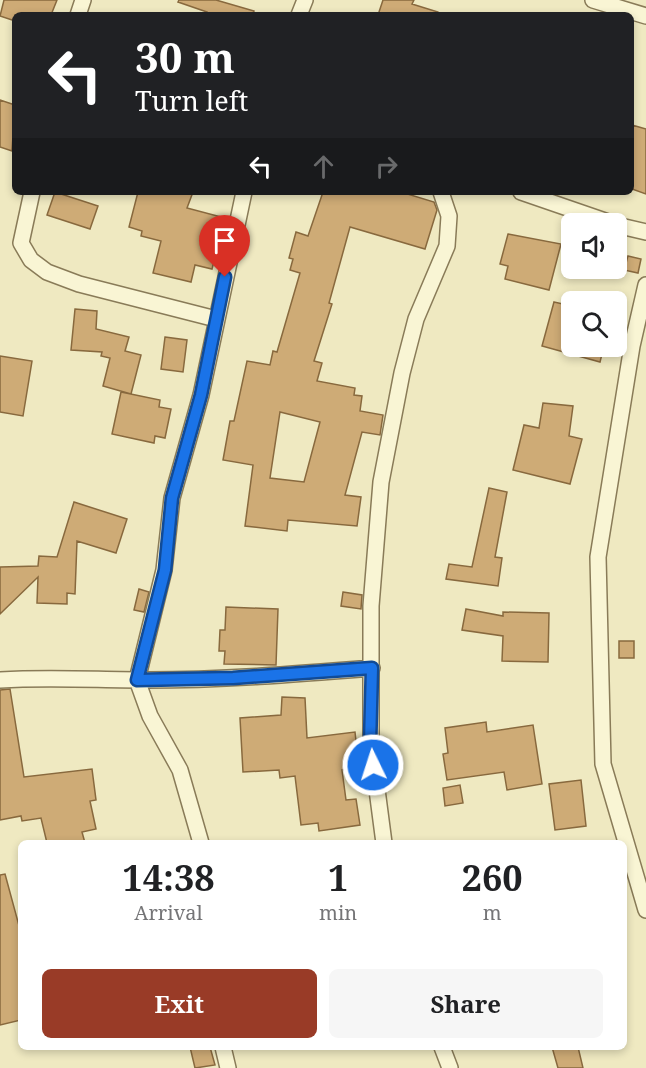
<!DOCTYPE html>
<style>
:root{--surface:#fff;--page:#f6f6f6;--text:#202124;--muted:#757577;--accent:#993b27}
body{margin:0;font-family:"Noto Serif",serif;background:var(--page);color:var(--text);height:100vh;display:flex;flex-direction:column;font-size:22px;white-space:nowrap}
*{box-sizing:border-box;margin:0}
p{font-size:20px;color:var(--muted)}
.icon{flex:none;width:33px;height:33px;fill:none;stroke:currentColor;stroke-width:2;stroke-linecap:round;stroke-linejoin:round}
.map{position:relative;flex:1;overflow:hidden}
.sheet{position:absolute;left:18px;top:840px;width:609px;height:210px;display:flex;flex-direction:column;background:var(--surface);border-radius:9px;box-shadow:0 3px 9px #0003}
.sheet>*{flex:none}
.hud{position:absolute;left:12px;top:12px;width:622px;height:183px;border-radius:9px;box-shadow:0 3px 9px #0003;background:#202124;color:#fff;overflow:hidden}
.tools{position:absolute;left:561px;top:213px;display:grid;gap:12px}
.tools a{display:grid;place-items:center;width:66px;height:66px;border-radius:9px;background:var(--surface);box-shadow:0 3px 9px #0003;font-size:30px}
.pin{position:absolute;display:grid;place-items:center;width:51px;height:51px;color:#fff;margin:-62px -26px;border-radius:50% 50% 50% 0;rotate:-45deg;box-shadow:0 0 6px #0007}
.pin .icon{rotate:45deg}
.me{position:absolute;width:66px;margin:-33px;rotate:356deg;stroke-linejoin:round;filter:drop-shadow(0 0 4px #0008)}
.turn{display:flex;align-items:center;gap:21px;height:126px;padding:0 24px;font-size:27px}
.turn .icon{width:78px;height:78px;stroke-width:2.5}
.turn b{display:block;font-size:42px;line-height:51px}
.lanes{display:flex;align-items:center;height:57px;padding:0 24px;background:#0003;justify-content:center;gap:30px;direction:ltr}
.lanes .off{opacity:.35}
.eta{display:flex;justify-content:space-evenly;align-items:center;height:102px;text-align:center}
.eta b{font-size:36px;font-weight:700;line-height:42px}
.action{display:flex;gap:12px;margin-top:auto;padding:12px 24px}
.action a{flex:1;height:69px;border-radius:9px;background:var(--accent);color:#fff;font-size:24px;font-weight:700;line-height:69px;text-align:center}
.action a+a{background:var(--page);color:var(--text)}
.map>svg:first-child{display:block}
</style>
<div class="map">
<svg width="646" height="1068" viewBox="0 0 646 1068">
<rect width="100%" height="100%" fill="#efe9c1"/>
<!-- building -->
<path fill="#ceab76" stroke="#88693e" stroke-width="1.5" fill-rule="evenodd" d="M4,0H57L51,15H15V21L0,16Z
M179,0H216L254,11L253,15H206L207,12L178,2Z
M383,0H414L412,4L438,12V15H378Z
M0,100L15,105L12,151L0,147Z
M632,125L646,129V194L632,189Z
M55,192L98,206L90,229L47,215Z
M138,192H193L187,208L225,218L212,269L195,265L191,282L153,273L161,241L141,236L142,231L129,227Z
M323,192H401L434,202L437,210L425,249L350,227L329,303L332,304L314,361L322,363L317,381L355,388L354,395L362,396L360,411L383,415L380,435L362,432L345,495L361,497L357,526L288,520L287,531L245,526L253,465L223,460L230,421H234L247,361L270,365L273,351L277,352L300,273L290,270L293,259L289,258L296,232L308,236ZM280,412L320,422L304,482L270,478Z
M508,234L561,244L549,290L505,279L508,266L500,264Z
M628,256L641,259L638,273L624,270Z
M554,302L572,306V346H604L600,362L542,346Z
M75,309L97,311L96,329L129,337L125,351L141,355L131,394L103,386L110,358L101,356L102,352L71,350Z
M165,337L187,340L183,372L161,369Z
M0,356L32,361L23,416L0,412Z
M121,392L160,400L159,407L171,409L165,438L155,436L154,443L112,434Z
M543,403L573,406L569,436L582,439L570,484L513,470L524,425L539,428Z
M489,488L507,492L495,557L502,558L498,586L446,579L449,564L472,567Z
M74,502L127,519L116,553L77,541L75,594L67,593V604L37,603L38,577L0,614V567L38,566L39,556L57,557Z
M139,589L149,592L144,612L134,610Z
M343,592L362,595L361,609L341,606Z
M226,607L278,609L276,665L224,664L225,651H219L220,630H225Z
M466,609L503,616V612L549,613L548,662L502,661L503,636L462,630Z
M619,641H634V658H619Z
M10,689L24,777L92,769L96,800L90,801L96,829L82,832L85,843H47L41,818L22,821L21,816L0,820V690Z
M282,697L305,698L307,738L355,732L359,768L342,770L346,800L356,799L360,825L319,831L318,823L301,825L295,776L280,778L279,770L243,772L240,718L281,715Z
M486,722L487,732L533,725L542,784L507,790L504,772L447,780L443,754L448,753L445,728Z
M581,780L586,826L555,830L549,784Z
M460,785L463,803L445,806L443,788Z
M5,874L21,933V1020L0,1025V875Z
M190,1047H210L215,1065L195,1068Z
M552,1047H578L583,1068H558Z"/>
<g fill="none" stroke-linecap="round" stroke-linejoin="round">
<defs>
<path id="minor" d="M593,0L646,16
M78,15L83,0
M299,15L305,0
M32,192L21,243L31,260L47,272L79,284L216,319
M521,192L614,224
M616,225L646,232
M646,285L632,346L598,557L603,764L646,910
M0,680C49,677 98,680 147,680C222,680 297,674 372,668
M201,843L180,770L150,716L137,680L164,570L172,498L201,395L244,192
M384,843L371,744V606L381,482L402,373L416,319L447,246L449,216L441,192
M223,1047L228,1068
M442,1047L450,1068"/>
</defs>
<!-- minor casing -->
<use href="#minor" stroke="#897b58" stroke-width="18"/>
<!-- minor -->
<use href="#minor" stroke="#f9f5d4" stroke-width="15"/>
</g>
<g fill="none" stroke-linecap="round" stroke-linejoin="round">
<defs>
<path id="route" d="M225,277L201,395L172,498L165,570L137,680L233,678L372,668L370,744L373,765"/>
</defs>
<!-- route casing -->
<use href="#route" stroke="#114b97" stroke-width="15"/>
<!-- route -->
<use href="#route" stroke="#1a73e8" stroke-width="10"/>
</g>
</svg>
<div class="tools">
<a><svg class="icon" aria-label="sound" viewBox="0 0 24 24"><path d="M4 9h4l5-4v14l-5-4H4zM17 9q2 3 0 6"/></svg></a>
<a><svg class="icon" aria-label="search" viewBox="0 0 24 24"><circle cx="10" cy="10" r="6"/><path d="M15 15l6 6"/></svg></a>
</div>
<div class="pin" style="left:225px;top:277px;background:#d93025"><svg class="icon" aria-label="arrive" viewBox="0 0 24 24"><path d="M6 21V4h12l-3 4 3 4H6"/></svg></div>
<svg class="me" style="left:373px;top:765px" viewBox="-20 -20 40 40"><circle r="17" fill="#1a73e8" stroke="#fff" stroke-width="3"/><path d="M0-11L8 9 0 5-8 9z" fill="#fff"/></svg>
<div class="hud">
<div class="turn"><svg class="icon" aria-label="left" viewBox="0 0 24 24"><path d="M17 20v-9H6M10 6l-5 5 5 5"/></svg><div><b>30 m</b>Turn left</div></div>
<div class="lanes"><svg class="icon" aria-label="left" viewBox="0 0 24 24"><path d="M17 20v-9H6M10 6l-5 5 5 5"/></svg><svg class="icon off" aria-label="ahead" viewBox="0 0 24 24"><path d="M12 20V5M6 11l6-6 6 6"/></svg><svg class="icon off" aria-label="right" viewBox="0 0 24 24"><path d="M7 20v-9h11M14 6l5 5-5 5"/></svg></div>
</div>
<section class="sheet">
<div class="eta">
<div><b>14:38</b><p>Arrival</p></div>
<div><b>1</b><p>min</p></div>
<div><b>260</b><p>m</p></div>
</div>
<div class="action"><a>Exit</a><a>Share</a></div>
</section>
</div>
